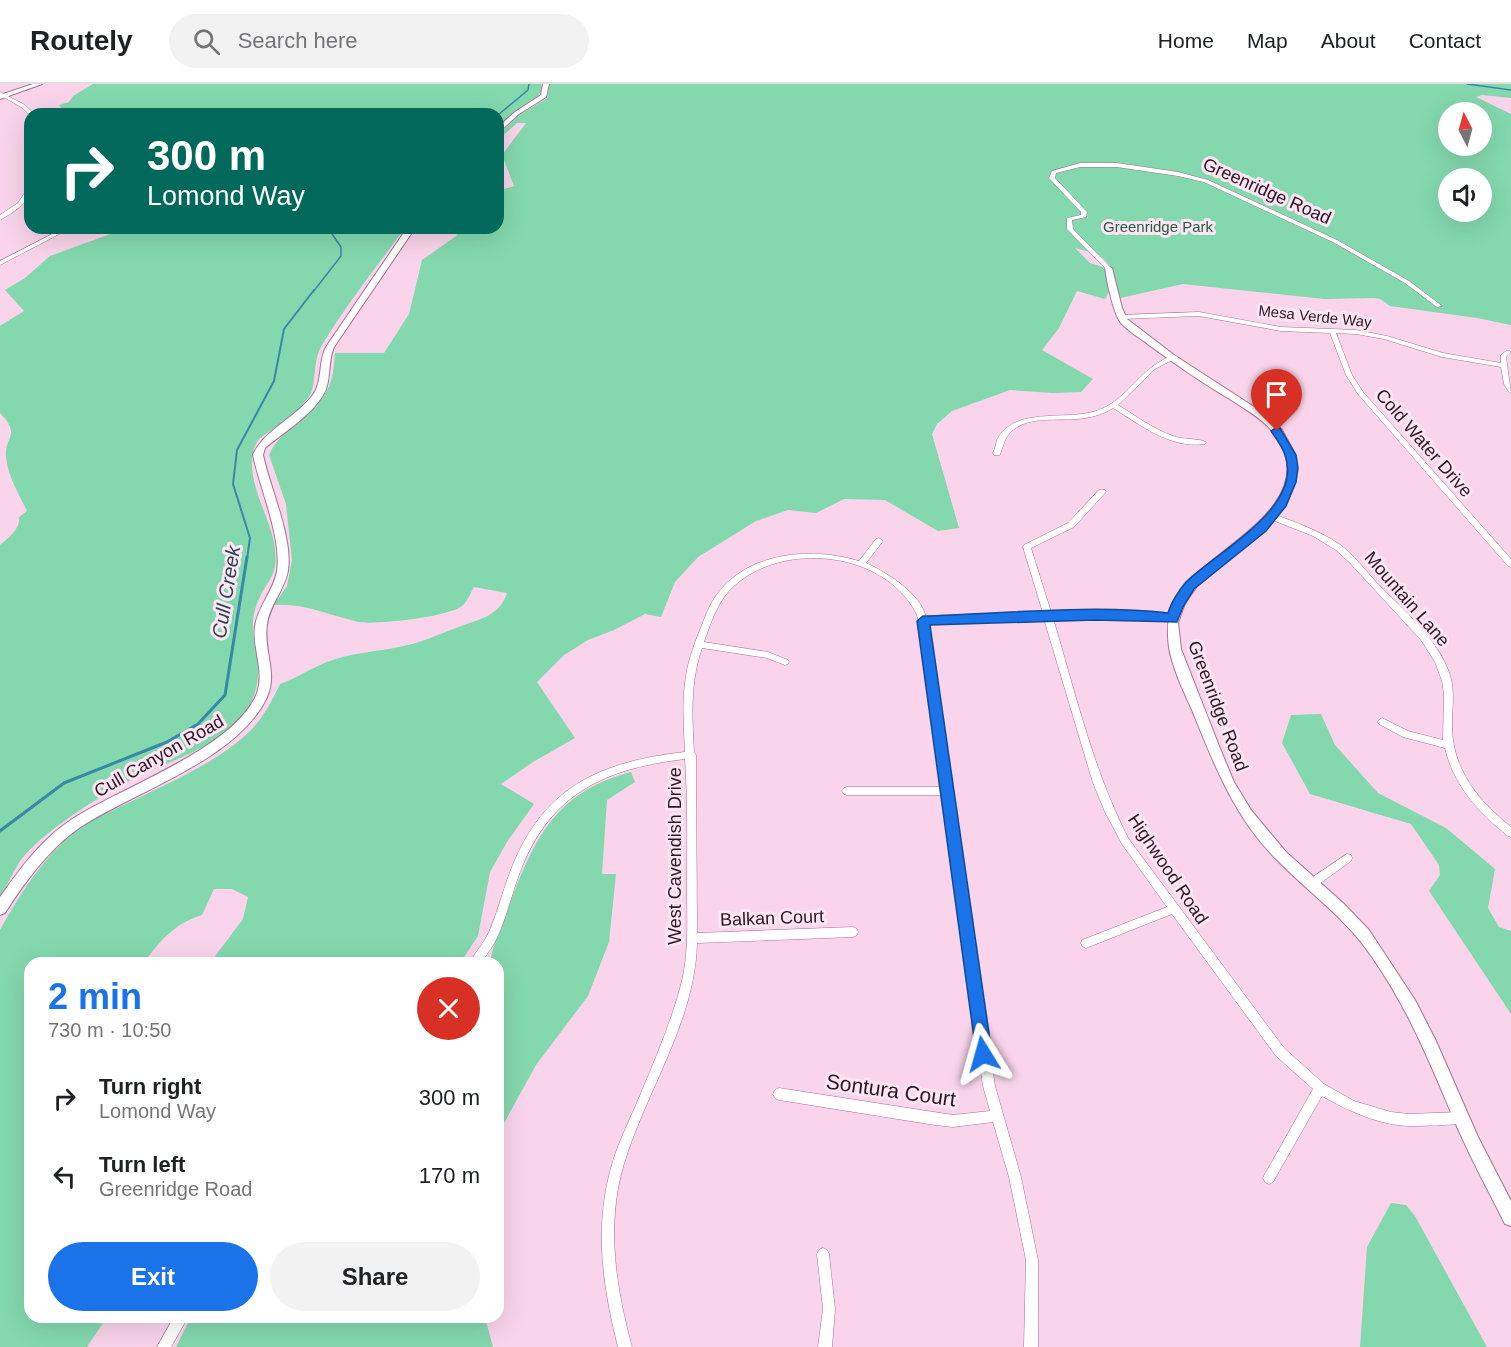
<!DOCTYPE html>
<meta charset="utf-8">
<style>
:root{--surface:#fff;--page:#f2f2f2;--text:#202124;--muted:#757577;--line:#e0e0e0;--accent:#1a73e8}
body{margin:0;font-family:Arial,sans-serif;background:var(--page);color:var(--text);height:100vh;display:flex;flex-direction:column;font-size:22px;white-space:nowrap}
*{box-sizing:border-box;margin:0}
p{font-size:20px;color:var(--muted)}
.icon{flex:none;width:33px;height:33px;fill:none;stroke:currentColor;stroke-width:2;stroke-linecap:round;stroke-linejoin:round}
.map{position:relative;flex:1;overflow:hidden}
.panel{position:absolute;left:24px;top:873px;width:480px;height:366px;display:flex;flex-direction:column;background:var(--surface);border-radius:18px;box-shadow:0 6px 24px #0002}
.panel>*{flex:none}
.top-card{position:absolute;left:24px;top:24px;width:480px;height:126px;border-radius:18px;box-shadow:0 6px 24px #0002;background:#00695c;color:#fff;overflow:hidden}
.needle{width:39px;rotate:354deg}
.buttons{position:absolute;left:1438px;top:18px;display:grid;gap:12px}
.buttons a{display:grid;place-items:center;width:54px;height:54px;border-radius:50%;background:var(--surface);box-shadow:0 6px 24px #0002;font-size:30px}
.pin{position:absolute;display:grid;place-items:center;width:51px;height:51px;color:#fff;margin:-62px -26px;border-radius:50% 50% 50% 0;rotate:-45deg;box-shadow:0 0 6px #0007}
.pin .icon{rotate:45deg}
.me{position:absolute;width:66px;margin:-33px;rotate:352deg;stroke-linejoin:round;filter:drop-shadow(0 0 4px #0008)}
.turn{display:flex;align-items:center;gap:21px;height:126px;padding:0 24px;font-size:27px}
.turn .icon{width:78px;height:78px;stroke-width:2.5}
.turn b{display:block;font-size:42px;line-height:51px}
.round{display:grid;place-items:center;flex:none;width:63px;height:63px;border-radius:32px;background:var(--page)}
.headline{display:flex;align-items:center;justify-content:space-between;height:102px;padding:0 24px}
h1{font-size:36px;font-weight:600;line-height:45px;color:var(--accent)}
.action{display:flex;gap:12px;margin-top:auto;padding:12px 24px}
.action a{flex:1;height:69px;border-radius:36px;background:var(--accent);color:#fff;font-size:24px;font-weight:600;line-height:69px;text-align:center}
.action a+a{background:var(--page);color:var(--text)}
ul{padding:0;list-style:none}
li{display:flex;align-items:center;gap:18px;height:78px;padding:0 24px}
li div{flex:1}
li b{display:block;font-size:22px}
li em{font-style:normal}
header{display:flex;align-items:center;gap:36px;box-sizing:border-box;height:84px;padding:0 30px;background:var(--surface);border-bottom:2px solid var(--line)}
header strong{font-size:28px}
nav{display:flex;gap:33px;margin-inline-start:auto;font-size:21px}
.search{width:420px;height:54px;background:var(--page);display:flex;align-items:center;gap:15px;box-sizing:border-box;padding:0 21px;border-radius:33px;color:var(--muted);font-size:22px}
.map>svg:first-child{display:block}
</style>
<header>
<strong>Routely</strong>
<div class="search"><svg class="icon" aria-label="search" viewBox="0 0 24 24"><circle cx="10" cy="10" r="6"/><path d="M15 15l6 6"/></svg>Search here</div>
<nav><a>Home</a><a>Map</a><a>About</a><a>Contact</a></nav>
</header>
<div class="map">
<svg width="1511" height="1263" viewBox="0 0 1511 1263">
<rect width="100%" height="100%" fill="#f9d4ea"/>
<!-- green -->
<path fill="#84d8ae" fill-rule="evenodd" d="M93,0H541L542,6L538,12L498,42V30H66L59,21L69,18L73,12Z
M550,0H1511V14L1482,11L1476,13L1511,30V241L1477,234L1390,222L1380,215L1374,214L1325,215L1183,200L1116,215C1119,201 1112,179 1099,171C1092,168 1082,166 1075,164L1090,179L1106,184L1110,206L1105,215L1077,207L1059,244L1042,266L1093,295L1081,308L1052,309L1010,306L952,327L937,340L932,350L959,444L938,447L885,416L844,415L816,429L788,426L756,437L698,473L675,498L661,533L645,530L614,546L588,556L564,571L537,598L575,654L533,678L501,700L534,720L507,758L490,788L478,852L460,879H210L243,835L248,813L232,805H214L202,831C177,838 159,857 144,879H30V1233H107L87,1263H0V846C22,806 50,763 89,738C101,731 114,726 126,720C168,699 213,681 248,649C262,636 272,617 280,600C297,594 311,584 327,578C350,569 375,568 399,563C421,559 440,550 461,542C481,535 500,531 507,509L474,503C471,508 467,518 462,522C448,533 376,541 358,538C329,531 304,519 274,521L287,502L292,476L286,420L269,371C282,341 321,329 331,297C334,288 334,278 335,269H384L409,230L422,176L456,152L460,144H498V107L514,102L502,71L526,39H517L498,56V52L518,32L547,14ZM1449,28H1482V62H1449ZM1449,94H1482V128H1449Z
M114,144H405C377,182 347,220 322,261C313,275 316,298 311,309C301,328 276,342 259,355C240,382 264,422 272,450C284,498 263,492 254,530C250,546 257,563 258,579C260,592 255,613 249,623C229,660 171,676 135,694C104,709 38,750 19,779C12,790 6,803 0,815V461C8,454 21,445 19,433L27,427C19,410 8,393 6,373C4,352 22,352 0,329V242L24,227L5,206L25,194L50,172L113,149Z
M1321,630L1335,661L1378,709L1446,744L1495,785L1488,824L1499,843L1511,847V930L1429,807L1440,791L1439,781L1411,740L1310,710L1282,659L1291,631Z
M631,688L635,698L607,716L602,790H616L609,858L588,912L536,981L498,1050V879H490C494,856 503,836 512,814C537,749 559,707 631,688Z
M1391,1119L1406,1121L1415,1132L1487,1263H1360L1367,1163Z
M191,1233H485L493,1263H176Z"/>
<g fill="none" stroke-linecap="round" stroke-linejoin="round">
<!-- stream-far2 -->
<path stroke="#3889a7" stroke-width="1.5" d="M1467,0L1511,6
M498,31L528,6L529,0
M313,208L341,172V163L328,144"/>
<!-- stream-far1 -->
<path stroke="#3889a7" stroke-width="2" d="M247,475L250,454L233,400L237,366L274,297L284,245L314,206"/>
<!-- stream -->
<path stroke="#3889a7" stroke-width="3" d="M0,747L64,699L167,658L198,640L225,611L247,473"/>
<defs>
<path id="minor" d="M0,8L25,21L34,30L30,31L21,23L0,11Z
M1080,79H1117L1178,88L1208,96L1337,156L1409,197L1442,222L1437,223L1405,199L1333,158L1204,98L1178,92L1117,83H1080L1056,89L1055,94L1087,128L1086,133L1072,136L1073,145L1111,184L1106,185L1067,145V134L1081,131V128L1049,94L1052,87Z
M30,103C30,119 12,129 0,136V131L18,119L28,104Z
M64,144L69,145L0,181V177Z
M1199,228L1281,243L1356,246L1387,252L1443,269L1501,279V271L1506,267H1510L1511,268L1506,273L1511,309L1509,308L1504,300L1501,283L1442,273L1384,255L1356,250L1336,249L1352,291L1363,308L1511,475V483L1508,482L1358,310L1346,291L1330,249L1281,247L1199,232L1121,235L1118,233L1121,231Z
M1174,271L1177,273L1176,274L1155,285L1118,321C1136,332 1153,345 1173,352C1183,356 1198,354 1206,358L1205,360C1170,365 1141,341 1113,324C1102,331 1090,334 1077,335C1057,337 1030,332 1013,346C1005,352 1003,362 1000,371H994L993,369C995,365 996,360 997,356C1013,322 1067,337 1096,327C1128,317 1139,283 1174,271Z
M1099,406H1105L1106,408L1074,443L1031,464L1051,528L1111,527L1173,531L1177,534L1173,537L1111,533L1053,534C1075,608 1093,685 1128,754L1284,964L1324,1000L1354,1017L1391,1028L1409,1030L1461,1028L1465,1030L1467,1034L1465,1038L1461,1040C1444,1041 1427,1042 1410,1042C1378,1041 1349,1027 1322,1012L1273,1098L1269,1100L1265,1098L1263,1094L1265,1090L1313,1005L1276,972L1172,830L1086,864L1082,862L1081,859L1082,856L1167,823L1122,760L1105,728L1093,699L1044,535L927,540L995,1002L1021,1093L1038,1176V1263H1024L1026,1176L1009,1093L993,1038L953,1043L935,1041L779,1016L775,1014L773,1010L775,1006L779,1004L953,1031L990,1027L983,1002L942,711H847L844,710L842,707L844,704L847,703H941C935,659 929,616 923,572C921,560 921,537 915,527C882,467 783,457 734,502C718,516 711,538 704,558L768,568L788,576L789,578L788,580L785,581L767,574L702,564C690,598 692,633 694,668L696,671L697,849L853,843L857,845L858,848L857,851L853,853L697,859C695,939 645,1008 623,1083C606,1143 616,1204 632,1263H618C603,1204 594,1144 611,1084C617,1062 627,1041 636,1021C653,980 671,940 682,897C689,867 687,834 687,802C687,760 688,718 685,675C611,684 556,705 524,778C513,803 508,831 496,856C492,864 486,871 481,879H470C475,868 484,859 489,848C499,825 504,801 514,778C547,700 605,677 685,668C684,645 682,622 685,599C687,580 693,563 700,546C705,533 710,519 718,509C750,467 813,463 859,477L876,455L879,454L883,457L866,479C886,488 922,510 926,534L1043,529L1023,463L1024,461L1068,439Z
M1273,430C1295,438 1320,447 1339,460C1354,471 1365,486 1377,499C1404,527 1437,553 1450,591C1455,608 1452,625 1452,641C1452,685 1478,717 1511,743V753L1508,752C1478,728 1454,702 1445,664L1403,653L1379,640L1377,638L1379,636L1382,634L1408,647L1443,656L1444,610L1442,597L1435,578L1421,556L1350,479L1336,466L1313,452L1270,435V431Z
M1347,770L1351,771L1352,774L1351,777L1315,803L1311,804L1307,803L1306,800L1307,797Z
M823,1164L827,1166L829,1170L835,1225L832,1263H818L823,1225L817,1170L819,1166Z
M174,1233H188L171,1263H157Z"/>
<path id="tertiary" d="M33,0H42L0,15V11Z
M543,0H549L546,13L519,30L498,49V43L515,28L541,11Z
M407,144H415L334,263C328,277 331,291 326,305C318,327 283,349 265,364L263,371C270,404 293,454 288,486C285,506 269,521 267,541C263,565 278,590 267,613C238,676 135,707 79,744C48,766 25,798 5,829L0,831V813L3,809C22,782 43,754 71,736C119,704 236,664 257,609C265,587 252,564 255,542C258,522 274,506 277,487C282,455 260,404 253,371C262,348 297,332 312,312C323,299 318,278 326,263Z
M1105,182L1112,184L1122,224L1127,235L1174,271L1265,330L1282,346L1295,370L1297,385L1295,399L1277,432L1259,450L1198,501L1185,519L1178,539L1181,565L1221,667L1234,698L1251,726L1286,768L1343,819L1369,846L1415,916L1436,957L1478,1053L1511,1117V1142L1505,1140C1488,1106 1470,1073 1455,1038C1430,979 1409,926 1372,873C1346,834 1308,808 1276,775C1234,733 1214,680 1192,626C1183,606 1173,585 1169,564C1167,548 1167,532 1174,517C1198,470 1309,431 1284,366C1274,341 1250,328 1228,314C1201,298 1175,280 1149,261C1140,254 1128,247 1121,239C1113,229 1106,194 1105,182Z"/>
</defs>
<!-- minor casing -->
<use href="#minor" stroke="#a77193" stroke-width="1"/>
<!-- tertiary casing -->
<use href="#tertiary" stroke="#a77193" stroke-width="2"/>
<!-- minor -->
<use href="#minor" fill="#fff" fill-rule="evenodd"/>
<!-- tertiary -->
<use href="#tertiary" fill="#fff" fill-rule="evenodd"/>
</g>
<!-- route -->
<path fill="#1a73e8" stroke="#114b97" stroke-width="1.5" d="M1277,343L1280,344L1296,371L1298,384L1296,398L1286,422L1266,447L1194,505L1183,523L1177,538L1095,536L930,541L992,970L989,976L983,978L977,976L917,537L923,532C1001,530 1091,520 1168,529C1171,519 1179,506 1186,498C1216,468 1304,424 1285,371C1282,362 1276,354 1271,347Z"/>
<g text-anchor="middle" dominant-baseline="central" stroke-width="6" stroke-linejoin="round" paint-order="stroke">
<!-- far-park labels -->
<g font-size="15" fill="#275d44" stroke="#fee5f4">
<text x="1158" y="142">Greenridge Park</text>
</g>
<!-- far-street labels -->
<g font-size="15" fill="#2c1724" stroke="#fee5f4">
<text transform="translate(1315 232) rotate(6)">Mesa Verde Way</text>
</g>
<!-- street labels -->
<g font-size="18" fill="#2c1724" stroke="#fee5f4">
<text transform="translate(1267 107) rotate(24)">Greenridge Road</text>
<text transform="translate(1424 359) rotate(49)">Cold Water Drive</text>
<text transform="translate(1407 515) rotate(49)">Mountain Lane</text>
<text transform="translate(1218 622) rotate(69)">Greenridge Road</text>
<text transform="translate(159 672) rotate(-30)">Cull Canyon Road</text>
<text transform="translate(675 772) rotate(-90)">West Cavendish Drive</text>
<text transform="translate(1168 785) rotate(56)">Highwood Road</text>
<text transform="translate(772 834) rotate(-2)">Balkan Court</text>
</g>
<!-- water labels -->
<g font-size="20" font-style="italic" fill="#29444c" stroke="#fee5f4">
<text transform="translate(226 508) rotate(-81)">Cull Creek</text>
</g>
<!-- near-street labels -->
<g font-size="21" fill="#2c1724" stroke="#fee5f4">
<text transform="translate(891 1006) rotate(8)">Sontura Court</text>
</g>
</g>
</svg>
<div class="buttons">
<a><svg class="needle" viewBox="-14 -14 28 28"><path d="M0-13l5 13h-10z" fill="#e53935"/><path d="M0 13l5-13h-10z" fill="#757577"/></svg></a>
<a><svg class="icon" aria-label="sound" viewBox="0 0 24 24"><path d="M4 9h4l5-4v14l-5-4H4zM17 9q2 3 0 6"/></svg></a>
</div>
<div class="pin" style="left:1277px;top:347px;background:#d93025"><svg class="icon" aria-label="arrive" viewBox="0 0 24 24"><path d="M6 21V4h12l-3 4 3 4H6"/></svg></div>
<svg class="me" style="left:983px;top:970px" viewBox="-20 -20 40 40"><path d="M0-17L14 15 0 8-14 15z" fill="#1a73e8" stroke="#fff" stroke-width="4"/></svg>
<div class="top-card">
<div class="turn"><svg class="icon" aria-label="right" viewBox="0 0 24 24"><path d="M7 20v-9h11M14 6l5 5-5 5"/></svg><div><b>300 m</b>Lomond Way</div></div>
</div>
<section class="panel">
<div class="headline"><div><h1>2 min</h1><p>730 m · 10:50</p></div><a class="round" style="background:#d93025;color:#fff"><svg class="icon" aria-label="close" viewBox="0 0 24 24"><path d="M6 6l12 12M18 6L6 18"/></svg></a></div>
<ul>
<li><svg class="icon" aria-label="right" viewBox="0 0 24 24"><path d="M7 20v-9h11M14 6l5 5-5 5"/></svg><div><b>Turn right</b><p>Lomond Way</p></div><em>300 m</em></li>
<li><svg class="icon" aria-label="left" viewBox="0 0 24 24"><path d="M17 20v-9H6M10 6l-5 5 5 5"/></svg><div><b>Turn left</b><p>Greenridge Road</p></div><em>170 m</em></li>
</ul>
<div class="action"><a>Exit</a><a>Share</a></div>
</section>
</div>
